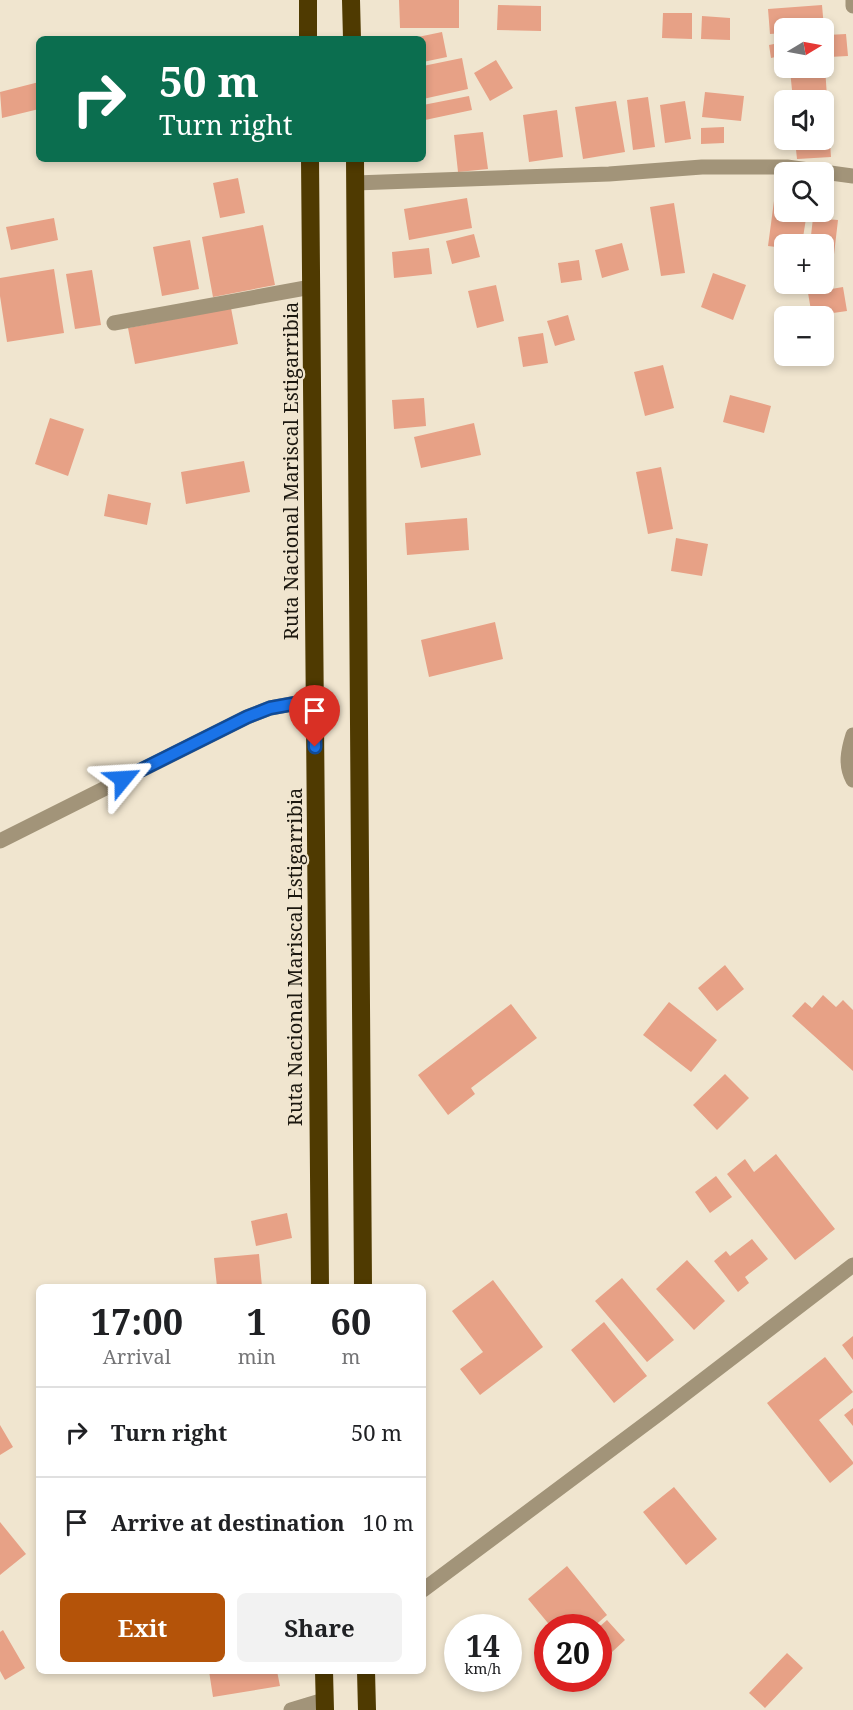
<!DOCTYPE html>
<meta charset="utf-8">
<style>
:root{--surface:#fff;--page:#f2f2f2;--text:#202124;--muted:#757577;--line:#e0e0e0;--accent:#b45309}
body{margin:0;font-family:"Noto Serif",serif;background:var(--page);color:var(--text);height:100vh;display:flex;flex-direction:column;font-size:22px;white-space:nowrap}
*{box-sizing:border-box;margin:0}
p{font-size:20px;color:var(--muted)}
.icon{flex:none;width:33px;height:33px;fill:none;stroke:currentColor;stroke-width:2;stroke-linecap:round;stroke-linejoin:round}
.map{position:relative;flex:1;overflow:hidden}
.details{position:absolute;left:36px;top:1284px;width:390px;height:390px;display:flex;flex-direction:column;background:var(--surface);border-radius:9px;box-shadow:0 3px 9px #0003}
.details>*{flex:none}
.guide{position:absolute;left:36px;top:36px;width:390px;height:126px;border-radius:9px;box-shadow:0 3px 9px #0003;background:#0b6e4f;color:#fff;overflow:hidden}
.needle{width:39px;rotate:80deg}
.controls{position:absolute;left:774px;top:18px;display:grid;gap:12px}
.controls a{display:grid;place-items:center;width:60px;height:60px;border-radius:9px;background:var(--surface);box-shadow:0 3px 9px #0003;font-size:30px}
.speed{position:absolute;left:444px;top:1614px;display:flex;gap:12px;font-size:30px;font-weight:700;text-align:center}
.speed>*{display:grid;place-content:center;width:78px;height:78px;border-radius:50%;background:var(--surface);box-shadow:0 3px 9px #0003;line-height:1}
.speed small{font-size:15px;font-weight:400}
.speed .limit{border:9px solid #d22;background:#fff;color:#111}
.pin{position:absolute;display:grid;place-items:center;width:51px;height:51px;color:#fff;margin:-62px -26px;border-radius:50% 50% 50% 0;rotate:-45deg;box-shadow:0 0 6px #0007}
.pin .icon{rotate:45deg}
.me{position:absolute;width:66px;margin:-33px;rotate:63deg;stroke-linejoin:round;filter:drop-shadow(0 0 4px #0008)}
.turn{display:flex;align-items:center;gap:21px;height:126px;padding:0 24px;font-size:27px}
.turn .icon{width:78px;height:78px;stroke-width:2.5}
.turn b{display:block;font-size:42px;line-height:51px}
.eta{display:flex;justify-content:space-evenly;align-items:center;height:102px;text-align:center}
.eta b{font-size:36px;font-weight:700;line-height:42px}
.button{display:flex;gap:12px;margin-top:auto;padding:12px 24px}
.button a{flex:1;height:69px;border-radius:9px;background:var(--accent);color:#fff;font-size:24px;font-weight:700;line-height:69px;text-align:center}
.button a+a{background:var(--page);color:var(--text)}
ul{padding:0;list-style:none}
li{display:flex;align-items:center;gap:18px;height:90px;padding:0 24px;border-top:2px solid var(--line)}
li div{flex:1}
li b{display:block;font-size:22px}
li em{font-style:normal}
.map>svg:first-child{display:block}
</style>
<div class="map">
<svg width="853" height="1710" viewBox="0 0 853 1710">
<rect width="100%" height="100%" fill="#f0e5cf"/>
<!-- building -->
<path fill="#e7a186" d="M399,0H459V28H400Z
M498,5L541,6V31L497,30Z
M822,5L824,28H784V33L770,34L768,9Z
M663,13H692V39L662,38Z
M702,16L730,18V40L701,39Z
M442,32L447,57L423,62V39L413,38Z
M846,34L848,56L829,57L827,35Z
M784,42V55L771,58L769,45Z
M462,58L468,89L423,99V66Z
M496,60L513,88L490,101L474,73Z
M825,67L831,157L797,159L795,140H824V100H793L790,70Z
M39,82V109L2,118L0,92Z
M705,92L744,96L741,121L702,117Z
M469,96L472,110L425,120L423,105Z
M648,97L655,147L633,150L627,100Z
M616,101L625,152L583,159L575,107Z
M685,101L691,139L665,143L660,105Z
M557,110L563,157L529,162L523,115Z
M724,127V143L701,144V128Z
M483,132L488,169L458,172L454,135Z
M238,178L245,213L220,218L213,183Z
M776,186L784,187V212H807L802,244H784V248L768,246Z
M467,198L472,228L409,240L404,209Z
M674,203L685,273L661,276L650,207Z
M54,218L58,240L11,250L6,227Z
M813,218L838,220L833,263L824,262V244H810Z
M263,225L275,285L213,297L202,237Z
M474,234L480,257L452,264L446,241Z
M190,240L199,289L162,296L153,247Z
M622,243L629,270L602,278L595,250Z
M429,248L432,274L394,278L392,252Z
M579,260L582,280L561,283L558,263Z
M54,269L64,333L7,342L0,296V278Z
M92,270L101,325L75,329L66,274Z
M713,273L746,285L733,320L701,307Z
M496,285L504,321L477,328L468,291Z
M843,287L847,311L812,316L808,293Z
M231,308L238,344L135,364L128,328Z
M568,315L575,340L555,346L547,321Z
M543,333L548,363L523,367L518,337Z
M663,365L674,408L645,416L634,372Z
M730,395L771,406L764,433L723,422Z
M424,398L426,426L394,429L392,400Z
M50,418L84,429L68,476L35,464Z
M474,423L481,455L421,468L414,437Z
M244,461L250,492L186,504L181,472Z
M661,467L673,529L648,534L636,472Z
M108,494L151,503L147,525L104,516Z
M467,518L469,550L407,555L405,523Z
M676,538L708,544L702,576L671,571Z
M495,622L503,659L429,677L421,640Z
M725,965L744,989L717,1011L698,988Z
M823,995L836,1007L843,1000L853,1010V1071L792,1016L805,1002L812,1008Z
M669,1002L717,1040L691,1072L643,1035Z
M511,1004L537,1038L471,1088L475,1094L448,1115L418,1075Z
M725,1074L749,1098L717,1130L693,1105Z
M776,1154L835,1229L795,1260L727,1174L745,1159L754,1172Z
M716,1176L732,1197L710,1213L695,1192Z
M287,1213L292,1238L256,1246L251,1221Z
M752,1239L768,1259L745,1277L749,1283L738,1292L714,1261L726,1251L730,1256Z
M259,1254L262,1287H217L214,1258Z
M687,1260L725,1301L694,1330L656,1289Z
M622,1278L674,1340L647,1362L595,1301Z
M493,1280L543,1347L480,1395L460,1369L483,1352L452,1311Z
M604,1322L647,1376L614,1403L571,1350Z
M853,1336V1360L842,1345Z
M825,1357L853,1392L819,1420L853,1462V1464L830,1483L767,1403Z
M853,1408V1426L844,1415Z
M0,1425L13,1447L0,1455Z
M674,1487L717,1539L686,1565L643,1512Z
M0,1522L26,1554L0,1575Z
M567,1566L607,1615L592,1628H552L528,1599Z
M607,1620L625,1640L612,1652L598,1637V1628Z
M3,1630L25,1668L5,1680L0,1671V1632Z
M787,1653L803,1668L765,1708L749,1693Z
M209,1671H277L280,1686L213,1697Z"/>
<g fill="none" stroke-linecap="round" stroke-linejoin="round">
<!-- minor -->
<path stroke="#a29479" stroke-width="15" d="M853,0V6
M355,183L609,174L702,167H787L853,176
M114,323L311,287
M853,735C848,751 845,765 853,780
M0,841L247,717L270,708L314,700
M423,1590L660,1413L853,1265
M291,1710L324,1700"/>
<!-- highway -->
<path stroke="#4f3a01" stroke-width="18" d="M308,0V39
M351,0L352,39
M310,159L320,1287
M355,159L363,1287
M324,1671L325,1710
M366,1671L367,1710"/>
</g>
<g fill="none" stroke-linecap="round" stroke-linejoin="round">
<defs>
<path id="route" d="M123,779L247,717L270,708L314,700L315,747"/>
</defs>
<!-- route casing -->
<use href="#route" stroke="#114b97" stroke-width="15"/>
<!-- route -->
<use href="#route" stroke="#1a73e8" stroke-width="10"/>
</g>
<g text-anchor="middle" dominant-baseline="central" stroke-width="4.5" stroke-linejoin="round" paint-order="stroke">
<!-- street labels -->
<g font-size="20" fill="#1b170f" stroke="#f0e5cf">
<text transform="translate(290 471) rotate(-90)">Ruta Nacional Mariscal Estigarribia</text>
<text transform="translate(294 957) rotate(-90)">Ruta Nacional Mariscal Estigarribia</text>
</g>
</g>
</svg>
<div class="controls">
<a><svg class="needle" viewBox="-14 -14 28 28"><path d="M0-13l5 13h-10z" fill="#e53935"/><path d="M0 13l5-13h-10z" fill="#757577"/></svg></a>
<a><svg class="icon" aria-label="sound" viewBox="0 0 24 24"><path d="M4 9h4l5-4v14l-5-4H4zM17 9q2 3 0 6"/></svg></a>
<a><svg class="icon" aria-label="search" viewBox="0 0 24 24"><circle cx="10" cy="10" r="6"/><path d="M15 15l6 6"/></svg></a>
<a>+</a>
<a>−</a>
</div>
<div class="speed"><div>14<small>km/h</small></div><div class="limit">20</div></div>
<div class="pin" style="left:315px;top:747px;background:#d93025"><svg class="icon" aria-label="arrive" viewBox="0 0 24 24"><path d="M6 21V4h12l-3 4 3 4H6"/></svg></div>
<svg class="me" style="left:123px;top:779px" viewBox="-20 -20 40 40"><path d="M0-17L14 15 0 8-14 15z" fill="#1a73e8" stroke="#fff" stroke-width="4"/></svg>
<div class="guide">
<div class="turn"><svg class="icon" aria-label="right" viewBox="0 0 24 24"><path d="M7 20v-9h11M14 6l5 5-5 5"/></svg><div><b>50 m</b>Turn right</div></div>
</div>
<section class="details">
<div class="eta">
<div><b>17:00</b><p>Arrival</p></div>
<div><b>1</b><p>min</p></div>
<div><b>60</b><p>m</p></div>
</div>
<ul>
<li><svg class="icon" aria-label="right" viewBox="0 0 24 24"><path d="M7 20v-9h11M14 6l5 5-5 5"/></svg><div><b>Turn right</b></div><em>50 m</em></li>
<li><svg class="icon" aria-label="arrive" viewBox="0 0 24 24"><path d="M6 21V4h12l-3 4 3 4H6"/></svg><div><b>Arrive at destination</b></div><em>10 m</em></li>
</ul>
<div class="button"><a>Exit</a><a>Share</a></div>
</section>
</div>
